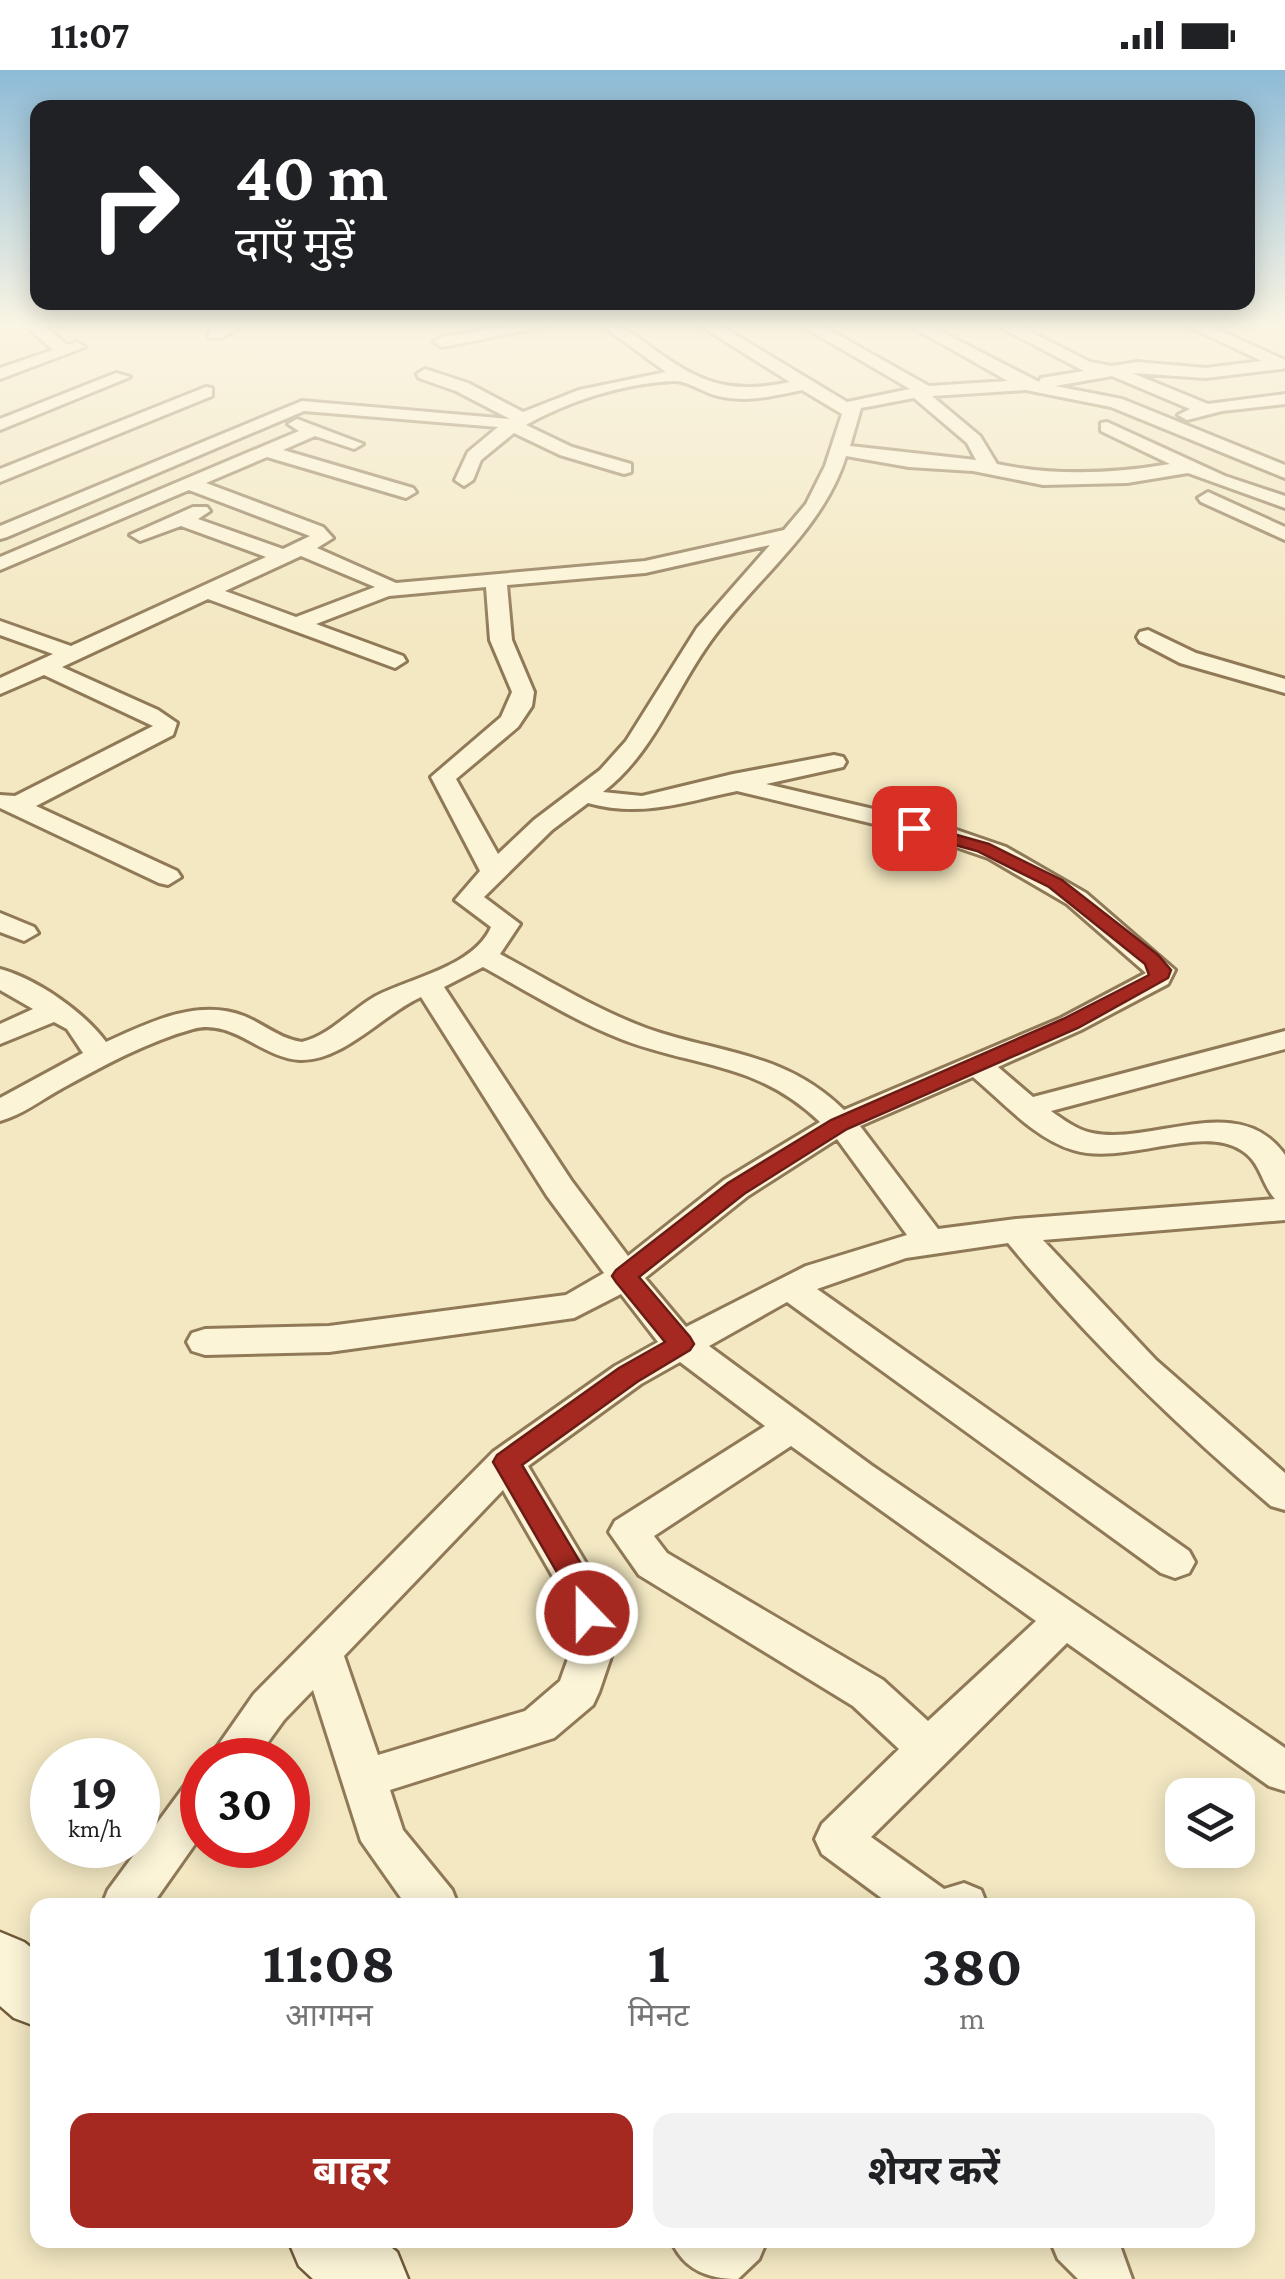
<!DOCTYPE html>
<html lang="hi">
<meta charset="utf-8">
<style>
:root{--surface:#fff;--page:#f2f2f2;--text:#202124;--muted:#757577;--accent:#a52920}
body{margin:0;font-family:"Crimson Pro","Noto Sans Devanagari",serif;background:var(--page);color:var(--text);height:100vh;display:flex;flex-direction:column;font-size:38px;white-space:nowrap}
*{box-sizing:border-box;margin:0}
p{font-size:32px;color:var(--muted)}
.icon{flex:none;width:55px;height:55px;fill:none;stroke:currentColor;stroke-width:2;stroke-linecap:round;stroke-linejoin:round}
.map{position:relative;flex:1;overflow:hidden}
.side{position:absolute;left:30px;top:1828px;width:1225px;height:350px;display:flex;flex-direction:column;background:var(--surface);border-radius:20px;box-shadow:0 5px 25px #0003}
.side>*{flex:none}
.top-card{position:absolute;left:30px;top:30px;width:1225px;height:210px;border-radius:20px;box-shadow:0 5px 25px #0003;background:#202124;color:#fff;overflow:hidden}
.fabs{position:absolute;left:1165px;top:1708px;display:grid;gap:20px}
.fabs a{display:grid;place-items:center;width:90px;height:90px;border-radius:20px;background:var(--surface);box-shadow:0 5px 25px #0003;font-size:50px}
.speed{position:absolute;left:30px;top:1668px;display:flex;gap:20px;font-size:50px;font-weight:700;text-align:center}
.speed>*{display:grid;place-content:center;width:130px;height:130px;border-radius:50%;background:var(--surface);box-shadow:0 5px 25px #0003;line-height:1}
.speed small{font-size:25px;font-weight:400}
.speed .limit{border:15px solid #d22;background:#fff;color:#111}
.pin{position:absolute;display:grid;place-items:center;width:85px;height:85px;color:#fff;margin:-42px;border-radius:20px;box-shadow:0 5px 15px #0006}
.me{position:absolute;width:110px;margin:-55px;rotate:338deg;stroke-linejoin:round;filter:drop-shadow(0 0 8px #0008)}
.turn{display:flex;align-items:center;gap:35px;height:210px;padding:0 40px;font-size:45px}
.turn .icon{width:130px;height:130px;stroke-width:2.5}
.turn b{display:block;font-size:70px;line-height:85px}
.eta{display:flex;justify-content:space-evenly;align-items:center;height:170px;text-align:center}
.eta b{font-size:60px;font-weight:700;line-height:70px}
.action{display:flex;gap:20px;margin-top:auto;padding:20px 40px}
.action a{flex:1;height:115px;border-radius:20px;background:var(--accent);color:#fff;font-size:40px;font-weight:700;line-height:115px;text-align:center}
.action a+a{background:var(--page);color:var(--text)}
.status{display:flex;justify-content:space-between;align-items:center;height:70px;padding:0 50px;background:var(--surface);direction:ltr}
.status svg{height:28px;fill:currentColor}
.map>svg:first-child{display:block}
</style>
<div class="status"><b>11:07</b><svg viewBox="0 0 49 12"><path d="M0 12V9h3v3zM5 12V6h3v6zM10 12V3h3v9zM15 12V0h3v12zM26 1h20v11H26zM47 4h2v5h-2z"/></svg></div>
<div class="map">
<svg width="1285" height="2209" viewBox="0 0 1285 2209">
<rect width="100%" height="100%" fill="#f3e8c2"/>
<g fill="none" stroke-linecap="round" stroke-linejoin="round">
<defs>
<path id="street" d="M26,256H44L67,275L77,272L85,277L0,309V298L53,280Z
M221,256H242L221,268H209V262Z
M510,256H549L442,277L434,272L442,267Z
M603,256C625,256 635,265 652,278C700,313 729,325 790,312L701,256H721L847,332L910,319L802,256H822L929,316L1008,311L910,256H930L1039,312L1041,308L1084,301L998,256H1019L1090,292L1112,296L1137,292L1206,298L1262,291L1188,256H1210L1285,290V298L1281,299L1206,308L1132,303L1208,334L1285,324V334L1222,341L1187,350L1178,345L1190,339L1112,306L1055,316L1122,329L1285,395V408L1111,337L1026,320L932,326L980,366L997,394C1055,406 1111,404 1170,394L1101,361V353L1107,352L1225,406L1285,426V438L1188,403L1127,413L1043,415L973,401L909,397L846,386C823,461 754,510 710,572C674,622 653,684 603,722L642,726L733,704L834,685L843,687L846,692L843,697L766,714L942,755L1006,777L1086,823L1175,900L1168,914L1081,960L998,997L1033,1027L1285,961V979L1051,1041C1064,1050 1077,1060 1092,1063C1153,1076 1239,1019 1285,1085V1150L1043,1170L1156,1290L1285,1403V1440L1271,1436C1176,1355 1087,1269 1008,1173L906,1188L817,1219L1189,1481L1195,1492L1189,1503L1175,1508L1161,1503L787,1232L709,1276L871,1395L1285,1678V1721L1269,1716L1067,1573L871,1767L944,1819L964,1813L981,1820L987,1835H891L822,1784L815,1769L822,1754L899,1679L853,1636L639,1505L609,1462L615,1451L765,1356L680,1292L641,1314L528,1396L599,1515L616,1572L599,1622L593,1635L554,1668L390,1720L403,1760L452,1820L458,1835H406L361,1771L313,1620L284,1650L255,1690H208L254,1624L493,1382L615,1296L658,1272L621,1224L574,1248L329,1282L205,1285L192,1281L187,1272L192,1263L205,1259L329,1256L566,1225L604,1203L547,1126L421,927C383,944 344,991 300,990C262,988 232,948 193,959C146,972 103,996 61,1019C41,1030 22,1045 0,1051V1028L83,983L67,959L54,952L0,974V954L33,939L0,920V899C37,909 84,942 106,972C148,953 197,928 244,946C264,954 280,969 302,972C330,965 350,941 374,927C409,908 474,897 491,857L455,830L480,801L431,707L501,647L512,622L490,570L486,517L389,526L316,554L403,586L406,591L395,598L208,529L62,597L158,640L177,653L173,665L36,736L177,801L181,807L168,815L159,813L0,738V725L15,726L153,656L44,605L0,624V608L53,584L0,565V551L71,576L266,487L181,456L140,471L130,465L193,437H207L210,441L198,449L283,479L310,466L189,420L0,500V487L299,361L288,354L297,349L363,374L354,379L315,366L283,380L413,418L416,422L406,428L267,387L206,413L323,457L333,468L317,478L396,513L645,491L784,460L806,434L825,396L842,344L802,320C773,326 747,333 718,326C704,323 687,310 674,311C624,313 569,331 526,355L572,377L631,394V402L624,404L560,385L514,363L481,390L473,410L464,416L455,410L468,382L498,357L304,341L7,467L0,469V456L302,331L510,349L456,321L419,308L417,304L425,299L468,313L523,342L579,320L666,302ZM914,328L967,373L976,390L850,376L861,338ZM770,475L697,558L626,671L600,700L534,750L498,784L456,709L518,657L532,636L534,622L512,570L507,515L645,503ZM301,486L375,517L296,547L225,521ZM737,721L924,766L988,788L1067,834L1146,903L1061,948L844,1040C784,981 719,984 646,958C595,939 548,910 500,884L520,854L484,827L552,760L588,733C642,748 684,732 737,721ZM483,897C528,922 573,950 621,969C696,998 756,991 820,1052L724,1110L628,1186L571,1110L444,917ZM973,1007C1004,1033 1034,1068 1073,1080C1124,1096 1201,1054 1241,1080C1261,1092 1261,1113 1275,1129L1016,1149L938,1159L860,1056ZM837,1069L907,1165L806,1196L686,1257L645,1208L748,1126ZM791,1376L1036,1551L928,1651L883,1610L667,1483L654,1466ZM503,1420L559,1517L574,1572L560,1611L525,1641L378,1685L344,1586Z
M116,303L130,307L0,360V349Z
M206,317L212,318V326L0,412V399Z
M1208,422L1285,457V470L1201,432L1198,428Z
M1148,560L1196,583L1285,609V623L1180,593L1140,572L1137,567L1140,562Z
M0,843L34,857L38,863L24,871L0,862Z
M202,1708V1764L152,1835H102L108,1820L186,1714Z
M671,2170H767L759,2189L738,2209C707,2209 683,2199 671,2170Z
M1050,2170H1118L1132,2209H1078L1058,2189Z"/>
<path id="secondary" d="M0,1862L24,1872L38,1883V1957L14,1948L0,1936Z
M288,2170H382L397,2182L408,2209H313L299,2196Z"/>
</defs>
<!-- street casing -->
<use href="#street" stroke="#8f7957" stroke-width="6"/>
<!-- secondary casing -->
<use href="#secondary" stroke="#715a3a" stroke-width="5"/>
<!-- street -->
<use href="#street" fill="#fcf4d7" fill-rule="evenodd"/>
<!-- secondary -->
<use href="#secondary" fill="#fcf4d7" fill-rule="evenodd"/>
</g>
<!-- sky -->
<linearGradient id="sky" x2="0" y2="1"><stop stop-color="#8dbbd7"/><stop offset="0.45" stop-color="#faf5e4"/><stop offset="1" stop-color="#faf5e4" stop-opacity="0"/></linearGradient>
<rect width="1285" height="566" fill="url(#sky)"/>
<!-- route -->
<path fill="#a52920" stroke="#6b1b15" stroke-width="2.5" d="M914,753L989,774L1062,810L1158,885L1171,900L1168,908L1078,958L847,1059L744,1124L639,1207L690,1267L694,1274L690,1280L637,1312L522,1395L589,1507L601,1543L597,1552L587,1555L577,1552L565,1516L493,1392L497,1385L619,1298L665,1272L616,1212L612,1206L616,1200L728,1113L831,1050L1063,949L1149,905L1145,894L1049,817L977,781L907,762L905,758Z"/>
</svg>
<div class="fabs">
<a><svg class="icon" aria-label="layers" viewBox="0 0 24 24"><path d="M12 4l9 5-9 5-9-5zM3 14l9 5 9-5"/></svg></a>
</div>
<div class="speed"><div>19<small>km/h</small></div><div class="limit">30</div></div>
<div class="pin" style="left:914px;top:758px;background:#d93025"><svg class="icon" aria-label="arrive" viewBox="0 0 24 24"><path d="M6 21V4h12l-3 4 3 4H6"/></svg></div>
<svg class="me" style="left:587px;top:1543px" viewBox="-20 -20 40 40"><circle r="17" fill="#a52920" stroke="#fff" stroke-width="3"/><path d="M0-11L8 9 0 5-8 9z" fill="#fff"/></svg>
<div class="top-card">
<div class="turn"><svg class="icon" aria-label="right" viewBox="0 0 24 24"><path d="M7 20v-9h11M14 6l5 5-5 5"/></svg><div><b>40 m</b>दाएँ मुड़ें</div></div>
</div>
<section class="side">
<div class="eta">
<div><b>11:08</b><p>आगमन</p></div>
<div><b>1</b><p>मिनट</p></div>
<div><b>380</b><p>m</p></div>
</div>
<div class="action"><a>बाहर</a><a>शेयर करें</a></div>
</section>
</div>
